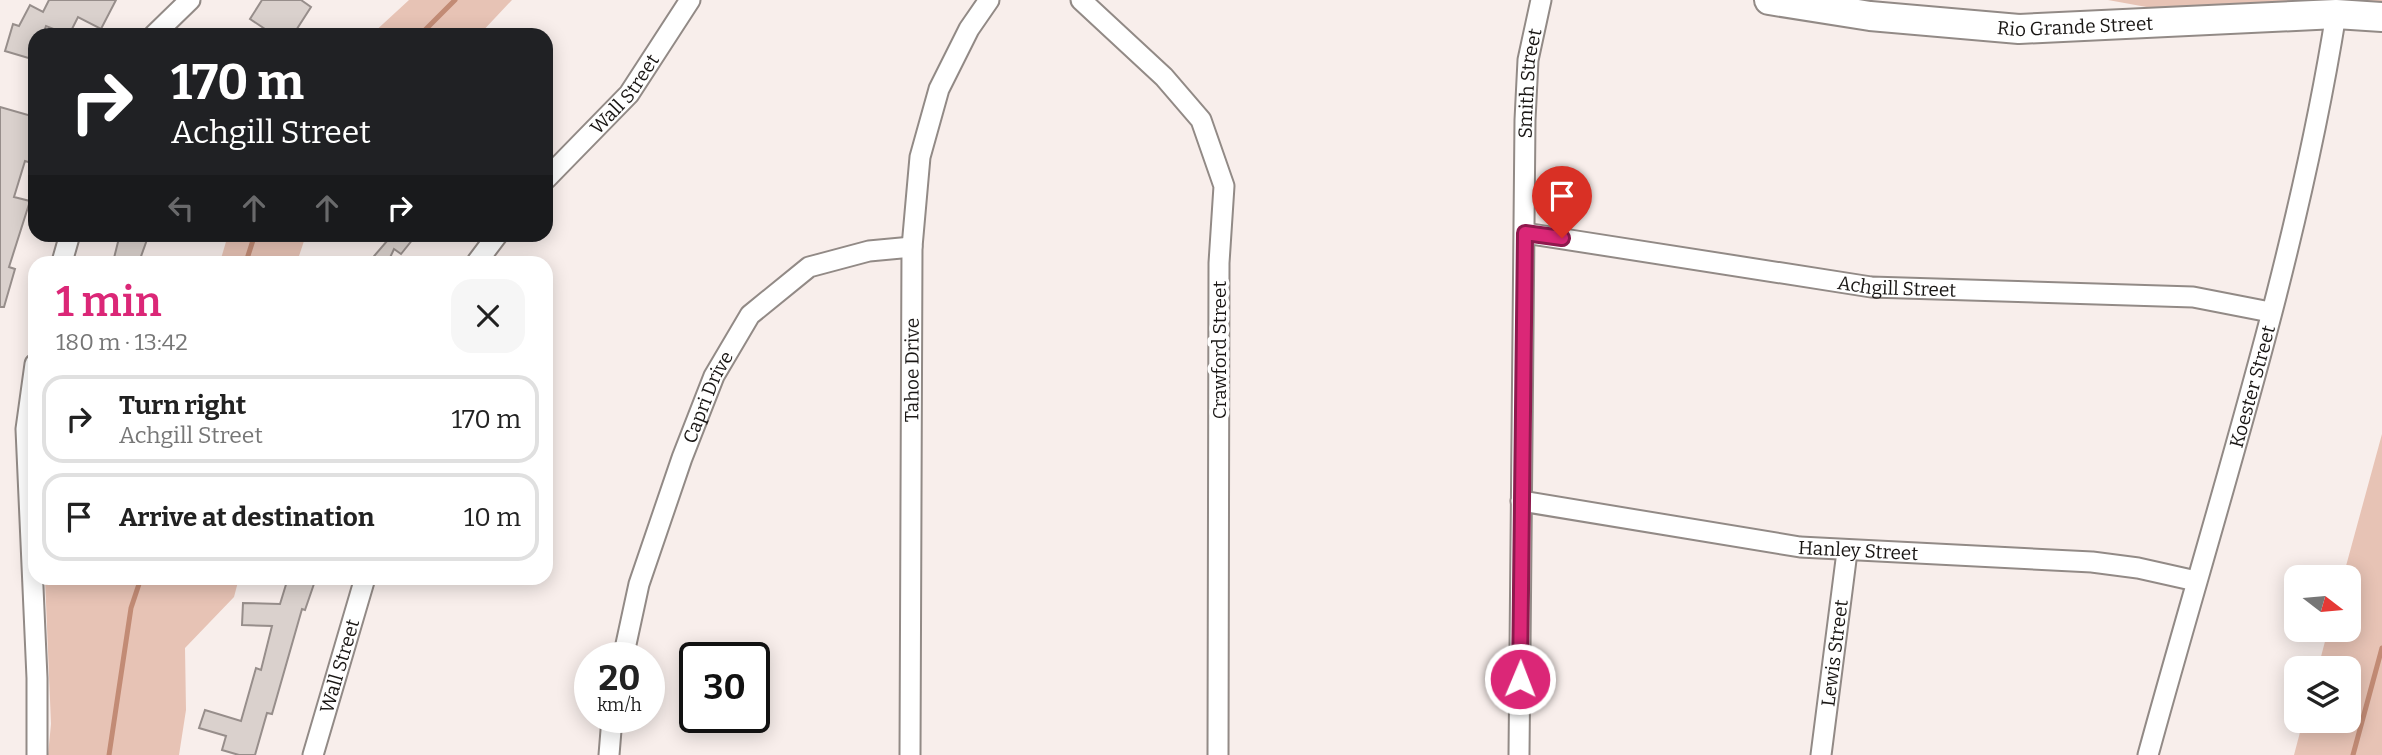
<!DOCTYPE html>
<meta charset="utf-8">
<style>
:root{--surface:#fff;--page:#f6f6f6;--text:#222;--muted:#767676;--line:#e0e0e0;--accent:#db2777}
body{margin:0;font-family:Bitter,serif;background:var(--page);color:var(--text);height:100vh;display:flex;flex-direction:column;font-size:26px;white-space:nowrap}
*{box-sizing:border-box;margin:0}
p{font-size:23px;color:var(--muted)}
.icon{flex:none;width:38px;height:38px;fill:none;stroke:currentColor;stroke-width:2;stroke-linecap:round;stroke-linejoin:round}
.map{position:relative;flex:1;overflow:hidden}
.sheet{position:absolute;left:28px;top:256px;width:525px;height:329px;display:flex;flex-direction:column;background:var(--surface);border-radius:21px;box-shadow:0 4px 18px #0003}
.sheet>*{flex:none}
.hud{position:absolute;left:28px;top:28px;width:525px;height:214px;border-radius:21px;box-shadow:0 4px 18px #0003;background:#202124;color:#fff;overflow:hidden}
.needle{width:46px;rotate:106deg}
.controls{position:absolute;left:2284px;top:565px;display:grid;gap:14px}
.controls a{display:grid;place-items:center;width:77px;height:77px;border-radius:14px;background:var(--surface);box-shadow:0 4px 18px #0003;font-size:35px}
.speed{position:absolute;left:574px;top:642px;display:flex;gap:14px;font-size:35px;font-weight:700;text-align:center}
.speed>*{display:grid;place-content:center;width:91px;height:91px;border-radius:50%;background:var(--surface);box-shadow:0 4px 18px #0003;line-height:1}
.speed small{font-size:18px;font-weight:400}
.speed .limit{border:4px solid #111;border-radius:10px;background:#fff;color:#111}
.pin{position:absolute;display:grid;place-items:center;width:60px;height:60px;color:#fff;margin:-72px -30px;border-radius:50% 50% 50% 0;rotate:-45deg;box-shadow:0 0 7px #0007}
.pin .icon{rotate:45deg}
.me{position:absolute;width:77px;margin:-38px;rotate:1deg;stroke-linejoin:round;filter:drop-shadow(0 0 5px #0008)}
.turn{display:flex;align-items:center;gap:24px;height:147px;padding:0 28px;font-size:32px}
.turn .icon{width:91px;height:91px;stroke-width:2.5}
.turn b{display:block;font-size:49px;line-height:60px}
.lanes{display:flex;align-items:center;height:66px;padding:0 28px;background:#0003;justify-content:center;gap:35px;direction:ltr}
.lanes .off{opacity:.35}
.round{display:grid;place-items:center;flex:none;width:74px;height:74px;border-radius:21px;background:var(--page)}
.headline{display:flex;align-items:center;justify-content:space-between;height:119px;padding:0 28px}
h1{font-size:42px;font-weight:600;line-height:52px;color:var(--accent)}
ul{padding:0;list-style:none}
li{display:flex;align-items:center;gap:21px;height:88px;margin:0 14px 10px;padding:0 14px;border:4px solid var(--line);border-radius:21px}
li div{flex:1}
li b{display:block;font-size:26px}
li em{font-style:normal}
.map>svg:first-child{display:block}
</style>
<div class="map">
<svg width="2382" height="755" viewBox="0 0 2382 755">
<rect width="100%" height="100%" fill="#f8eeeb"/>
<!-- green -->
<path fill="#e7c3b5" d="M409,0H512L479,35H371Z
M2108,0H2382V6L2163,10Z
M228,235V234L306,235L297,262H220Z
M2382,434V755H2294L2303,721H2348V668H2318L2328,630H2348V578L2343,577Z
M45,578H239L234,597L185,648L186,710L179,755H48L51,724Z"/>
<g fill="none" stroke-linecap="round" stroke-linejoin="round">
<!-- stream -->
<path stroke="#c28b75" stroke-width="5" d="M420,35L455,0
M246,262L255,234
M109,755L131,608L141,578
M2353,755L2382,648"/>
</g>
<!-- building -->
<path fill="#dad1cd" stroke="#978e8b" stroke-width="2" d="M49,0H116L101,29L78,17L69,35L46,26L43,35H35V60L5,51L13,24L19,26L30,5L43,12Z
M262,0H301L311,7L293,35H274L250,19Z
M0,107L35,117V164L25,161L14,197L30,201L9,267L15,269L4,307H0Z
M120,234H149L139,262H113Z
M393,234H417L401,254L394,249L388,262H369Z
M288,578H316L305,610L302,609L272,714L267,713L255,755H239L222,750L226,736L199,728L205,710L241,721L256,668L261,670L272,626L242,625L243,603L280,604Z"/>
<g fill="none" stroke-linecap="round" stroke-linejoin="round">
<defs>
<g id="street">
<path d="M1081,0L1164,77L1201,120L1224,186L1219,263L1218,755"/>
<path d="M154,35L190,0"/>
<path id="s1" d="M546,179L629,94L690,0"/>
<path id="s2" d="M1525,233L1871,287L2193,297L2270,312"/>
<path d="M62,262L70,234"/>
<path d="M477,262L498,234"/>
<path d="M35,364L26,429L37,678V755"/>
<path id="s3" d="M1521,501L1800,547L2092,562L2138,568L2196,581"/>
<path id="s4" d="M623,658L639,584L682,458L714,376L750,315L809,267L869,251L912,247"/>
<path id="s5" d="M313,755L365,578"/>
<path d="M609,755L612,718"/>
<path id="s6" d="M910,755L912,247L920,157L939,89L969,29L989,0"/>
<path id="s7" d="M1519,755L1525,120L1528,60L1541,0"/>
<path id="s8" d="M1821,755L1847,552"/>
<path id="s9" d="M2148,755C2215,510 2296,265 2336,14"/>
</g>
<g id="secondary">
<path id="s10" d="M1769,0L1870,16L2019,29L2336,14L2382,17"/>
</g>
</defs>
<!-- street casing -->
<use href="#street" stroke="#928a86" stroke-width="23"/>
<!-- secondary casing -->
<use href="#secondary" stroke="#928a86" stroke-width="32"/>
<!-- street -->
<use href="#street" stroke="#fff" stroke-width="19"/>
<!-- secondary -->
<use href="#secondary" stroke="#fff" stroke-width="28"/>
</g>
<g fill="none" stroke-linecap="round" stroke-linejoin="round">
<defs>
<path id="route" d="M1520,679L1525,233L1562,238"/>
</defs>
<!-- route casing -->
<use href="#route" stroke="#8e194d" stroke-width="18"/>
<!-- route -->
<use href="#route" stroke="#db2777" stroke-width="12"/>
</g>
<g text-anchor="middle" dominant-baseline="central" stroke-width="7" stroke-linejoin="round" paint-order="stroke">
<!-- street labels -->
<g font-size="19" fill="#191614" stroke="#fff">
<text stroke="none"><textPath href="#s10" startOffset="308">Rio Grande Street</textPath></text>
<text stroke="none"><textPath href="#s7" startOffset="672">Smith Street</textPath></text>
<text stroke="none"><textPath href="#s1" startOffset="116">Wall Street</textPath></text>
<text stroke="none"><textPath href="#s2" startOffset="376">Achgill Street</textPath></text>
<text transform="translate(1219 350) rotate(-90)">Crawford Street</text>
<text stroke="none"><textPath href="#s6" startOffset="385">Tahoe Drive</textPath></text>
<text stroke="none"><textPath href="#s9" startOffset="383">Koester Street</textPath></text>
<text stroke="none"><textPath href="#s4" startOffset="275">Capri Drive</textPath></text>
<text stroke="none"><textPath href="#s3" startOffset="341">Hanley Street</textPath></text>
<text stroke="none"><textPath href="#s8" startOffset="103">Lewis Street</textPath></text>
<text stroke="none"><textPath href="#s5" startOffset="93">Wall Street</textPath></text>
</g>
</g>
</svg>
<div class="controls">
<a><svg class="needle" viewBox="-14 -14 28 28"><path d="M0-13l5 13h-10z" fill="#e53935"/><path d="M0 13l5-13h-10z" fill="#767676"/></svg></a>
<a><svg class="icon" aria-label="layers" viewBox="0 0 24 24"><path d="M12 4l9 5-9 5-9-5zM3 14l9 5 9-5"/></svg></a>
</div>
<div class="speed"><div>20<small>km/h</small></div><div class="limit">30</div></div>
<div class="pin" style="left:1562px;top:238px;background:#d93025"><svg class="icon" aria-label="arrive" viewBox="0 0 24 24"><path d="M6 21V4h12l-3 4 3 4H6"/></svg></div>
<svg class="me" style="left:1520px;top:679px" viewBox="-20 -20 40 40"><circle r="17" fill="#db2777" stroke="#fff" stroke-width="3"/><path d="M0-11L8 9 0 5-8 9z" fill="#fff"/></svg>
<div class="hud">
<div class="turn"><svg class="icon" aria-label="right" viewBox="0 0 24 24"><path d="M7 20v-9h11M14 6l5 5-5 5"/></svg><div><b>170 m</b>Achgill Street</div></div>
<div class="lanes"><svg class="icon off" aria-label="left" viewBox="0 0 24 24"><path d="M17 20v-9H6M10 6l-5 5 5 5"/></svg><svg class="icon off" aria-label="ahead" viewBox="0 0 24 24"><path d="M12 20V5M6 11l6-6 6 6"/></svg><svg class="icon off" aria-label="ahead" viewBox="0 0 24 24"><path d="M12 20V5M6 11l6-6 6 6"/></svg><svg class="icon" aria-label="right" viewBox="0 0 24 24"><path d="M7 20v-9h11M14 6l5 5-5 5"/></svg></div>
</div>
<section class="sheet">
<div class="headline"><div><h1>1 min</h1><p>180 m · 13:42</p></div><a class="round"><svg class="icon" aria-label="close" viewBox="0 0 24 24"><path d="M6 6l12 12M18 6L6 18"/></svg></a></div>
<ul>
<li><svg class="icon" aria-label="right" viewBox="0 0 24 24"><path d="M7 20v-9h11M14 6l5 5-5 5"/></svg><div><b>Turn right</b><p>Achgill Street</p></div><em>170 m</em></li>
<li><svg class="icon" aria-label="arrive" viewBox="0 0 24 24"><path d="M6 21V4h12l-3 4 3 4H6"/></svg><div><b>Arrive at destination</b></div><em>10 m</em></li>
</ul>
</section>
</div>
